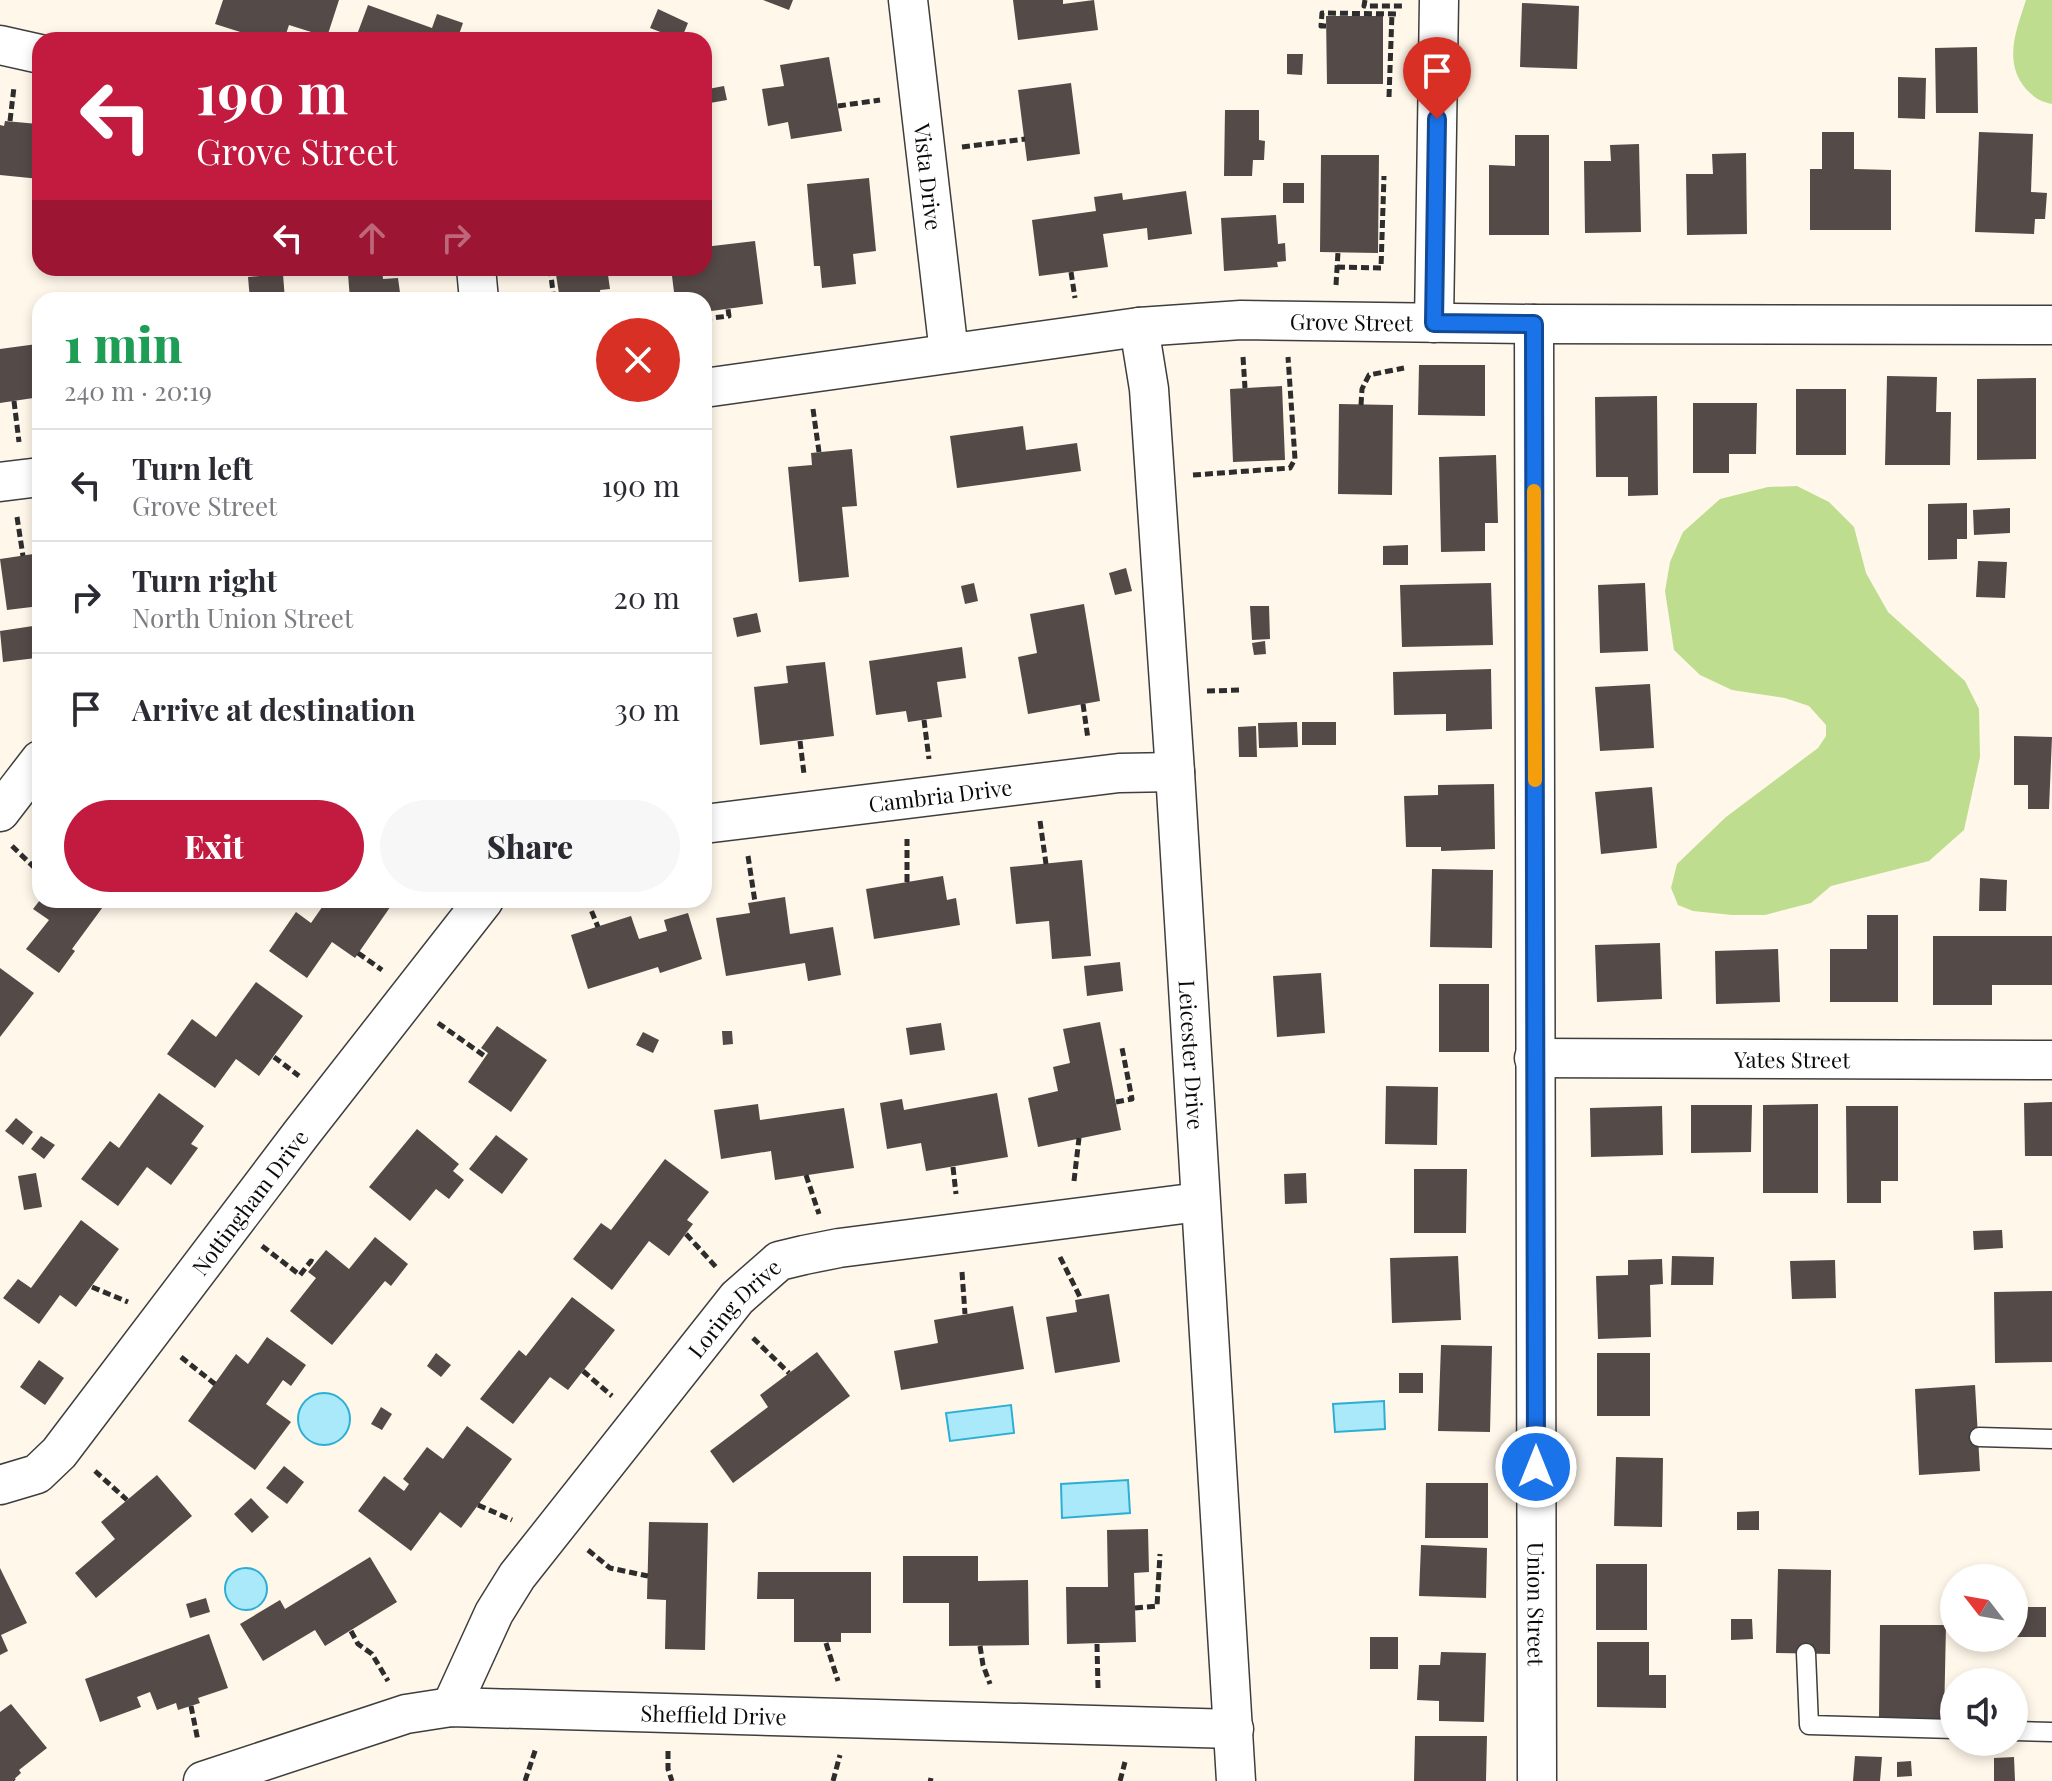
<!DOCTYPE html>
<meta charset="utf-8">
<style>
:root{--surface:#fff;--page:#f7f7f7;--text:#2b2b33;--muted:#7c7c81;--line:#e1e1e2;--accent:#c31b3f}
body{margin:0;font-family:"Playfair Display",serif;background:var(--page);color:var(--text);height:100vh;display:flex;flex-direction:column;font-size:30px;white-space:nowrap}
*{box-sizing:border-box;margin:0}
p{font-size:26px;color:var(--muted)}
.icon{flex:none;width:44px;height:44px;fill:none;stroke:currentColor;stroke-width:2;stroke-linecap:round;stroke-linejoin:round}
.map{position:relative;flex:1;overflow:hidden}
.sheet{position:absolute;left:32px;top:292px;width:680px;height:616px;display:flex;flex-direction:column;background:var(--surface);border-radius:24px;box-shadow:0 4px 12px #0003}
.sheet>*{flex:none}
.guide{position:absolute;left:32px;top:32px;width:680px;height:244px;border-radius:24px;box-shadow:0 4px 12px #0003;background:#c31b3f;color:#fff;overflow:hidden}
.needle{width:52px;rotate:301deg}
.tools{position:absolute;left:1940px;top:1564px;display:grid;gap:16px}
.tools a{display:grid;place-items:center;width:88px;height:88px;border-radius:50%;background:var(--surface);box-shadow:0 4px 12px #0003;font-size:40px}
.pin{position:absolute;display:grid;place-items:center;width:68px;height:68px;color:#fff;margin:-82px -34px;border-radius:50% 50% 50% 0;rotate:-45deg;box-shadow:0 0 8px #0007}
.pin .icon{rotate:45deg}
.me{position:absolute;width:88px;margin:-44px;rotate:0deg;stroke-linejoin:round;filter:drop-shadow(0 0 6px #0008)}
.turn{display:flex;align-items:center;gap:28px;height:168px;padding:0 32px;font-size:36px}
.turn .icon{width:104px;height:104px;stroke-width:2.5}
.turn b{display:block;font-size:56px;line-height:68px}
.lanes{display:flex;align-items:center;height:76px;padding:0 32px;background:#0003;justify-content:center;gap:40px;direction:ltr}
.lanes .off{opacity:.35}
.round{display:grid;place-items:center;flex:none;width:84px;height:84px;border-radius:42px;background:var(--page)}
.overview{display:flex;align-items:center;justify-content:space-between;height:136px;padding:0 32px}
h1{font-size:48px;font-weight:800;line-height:60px;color:#1e9e55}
.button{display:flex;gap:16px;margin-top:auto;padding:16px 32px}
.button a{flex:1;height:92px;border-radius:48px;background:var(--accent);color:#fff;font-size:32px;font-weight:800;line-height:92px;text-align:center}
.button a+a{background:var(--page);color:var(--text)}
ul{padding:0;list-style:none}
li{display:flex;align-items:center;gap:24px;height:112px;padding:0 32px;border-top:2px solid var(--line)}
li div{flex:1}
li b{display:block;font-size:30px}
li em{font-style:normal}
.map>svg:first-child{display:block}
</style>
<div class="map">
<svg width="2052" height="1781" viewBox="0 0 2052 1781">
<rect width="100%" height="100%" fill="#fff7e9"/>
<!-- forest -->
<path fill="#bfdd8f" d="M2026,0H2052V104C2039,101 2035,98 2026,89C2003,62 2016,31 2026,0Z
M1797,486L1829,502L1854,527L1866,573L1888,612L1965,681L1979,709L1980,757L1964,830L1929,861L1831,886L1811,903L1765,915H1732L1693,911L1678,905L1671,888L1677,864L1726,817L1818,748L1826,736V725L1809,706L1785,698L1732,690L1700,675L1674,650L1665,591L1670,562L1683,532L1720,499L1768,487Z"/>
<!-- water -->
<path fill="#aae9fa" stroke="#2caed5" stroke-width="2" d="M298 1419a26 26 0 1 1 52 0a26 26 0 1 1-52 0Z
M1384,1401L1385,1429L1335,1432L1333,1404Z
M1011,1405L1014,1433L950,1441L946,1413Z
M1128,1480L1130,1513L1062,1518L1061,1484Z
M225 1589a21 21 0 1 1 42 0a21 21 0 1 1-42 0Z"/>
<!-- building -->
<path fill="#544a47" d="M223,0H339L327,37L289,25L284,40H265L215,24Z
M763,0H793L789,10Z
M1013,0H1063V4L1094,0L1098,30L1018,40Z
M1522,3L1579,6L1577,69L1520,67Z
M368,5L432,28L437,14L463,23L457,40H355Z
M658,9L688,23L681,40L650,28Z
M1326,16H1383V84H1327Z
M1977,47L1978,113H1936L1935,48Z
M1287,54H1303L1302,75L1287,74Z
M829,57L842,131L791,139L788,122L768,126L762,89L784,86L780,65Z
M1898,77L1926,78L1925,119L1898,118Z
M1071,83L1080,154L1027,161L1018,90Z
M724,86L727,100L710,103L708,89Z
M1225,110H1259V140L1265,141L1264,160H1253L1252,176H1224Z
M5,121L38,124L34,156H40V179L0,175V125L4,126Z
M1822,132H1854V169L1891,170V230H1810V169H1822Z
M1979,132L2033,134L2031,192L2047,193L2045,219H2035L2034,234L1975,232Z
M1515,135H1549V235H1489V165L1515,166Z
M1639,144L1641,232L1585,233L1584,161H1611L1610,145Z
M1746,153L1747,234L1687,235L1686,174H1713L1712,154Z
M1321,155H1379L1378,253L1320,252Z
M869,178L876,251L853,254L856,284L822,288L820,266H814L807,184Z
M1283,183H1304V203H1283Z
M1186,191L1192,234L1148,240L1147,228L1103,234L1108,267L1039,276L1032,220L1096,211L1094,197L1122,193L1123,200Z
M1276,215L1278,244L1285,243L1286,261L1277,262L1278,267L1224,271L1221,218Z
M755,241L763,304L704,312V300H675L671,268H704V247Z
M335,268H382L383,279L398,278L401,300H350L348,274L335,275Z
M555,268H607L610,289L600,290L601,300H560Z
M283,274L285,300H250L248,277Z
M37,344L40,397L0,403V349Z
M1419,365H1485V416L1418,415Z
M1887,376L1937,377L1936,412H1951L1950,465H1885Z
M2036,378V459L1977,460V379Z
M1282,386L1285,460L1233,462L1230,389Z
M1796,389H1846V455H1796Z
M1657,396L1658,495L1628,496V477H1596L1595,397Z
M1693,403H1757L1756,454H1729V473H1693Z
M1339,404L1393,405L1392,495L1338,494Z
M1023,426L1026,450L1077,443L1081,471L957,488L950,436Z
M852,449L857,506L842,507L849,577L799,582L788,467L812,465L811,453Z
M1496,455L1498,523H1485V551L1441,552L1439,457Z
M1967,503V539H1957V559L1928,560V504Z
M2010,508V533L1974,535L1973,510Z
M1408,545V565H1383V546Z
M40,553V606L7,610L0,559Z
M1978,561L2007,562L2005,598L1976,597Z
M1126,568L1132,591L1115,595L1109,573Z
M974,583L978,601L965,604L961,586Z
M1491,583L1493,645L1402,647L1400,585Z
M1645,583L1648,651L1600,653L1598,585Z
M1084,604L1100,701L1028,714L1018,657L1037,653L1030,614Z
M1250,606H1269L1270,639L1252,640Z
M757,613L761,632L737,637L733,618Z
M33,626L36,658L3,662L0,631Z
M1265,641L1266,654L1254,655L1252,643Z
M962,647L966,678L937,682L942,717L908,722L906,711L876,715L869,661Z
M825,662L834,736L760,745L754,687L788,683L786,666Z
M1491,669L1492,729L1446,731V714L1394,715L1393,672Z
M1650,684L1654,748L1600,751L1595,687Z
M1297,722L1298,747L1259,748L1258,723Z
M1302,722H1336V745H1302Z
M1256,726L1257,757H1239L1238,727Z
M2014,736L2052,737L2049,809H2028V785H2014Z
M1494,784L1495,849L1441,851V847H1406L1404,796L1438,795V785Z
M1652,787L1657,848L1601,854L1595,792Z
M1082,860L1091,956L1052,959L1049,921L1016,924L1010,867Z
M1432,869L1493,870L1492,948L1430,947Z
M943,876L947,900L956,898L960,925L874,939L866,889Z
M1980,878L2007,880L2006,911H1979Z
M785,897L790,934L833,927L841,975L808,981L805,963L726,976L716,918L750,913L748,903Z
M40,900H108L72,949L75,951L59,973L26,949L49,920L33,909Z
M327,900H395L355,958L332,942L307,978L269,951L296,912L311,923Z
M688,913L702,959L660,973L658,967L588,989L571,935L631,916L639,939L667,931L664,920Z
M1867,915H1898V1002H1830V949H1867Z
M1933,936H2052V985H1992V1005H1933Z
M1660,943L1662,999L1597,1002L1595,945Z
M1778,949L1780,1002L1716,1004L1715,951Z
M1120,962L1123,991L1087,996L1084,966Z
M0,968L34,993L0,1037Z
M1321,973L1325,1033L1277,1037L1273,976Z
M256,982L303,1016L259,1076L236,1059L215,1088L167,1054L192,1019L216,1037Z
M1439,984H1489V1052H1439Z
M1100,1022L1121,1130L1038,1147L1028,1098L1058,1091L1053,1067L1070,1063L1063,1029Z
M941,1023L945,1050L910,1055L906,1028Z
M497,1026L547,1060L511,1112L468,1082L488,1053L481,1048Z
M722,1031H732L733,1044L723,1045Z
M643,1032L659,1040L653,1053L636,1045Z
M1386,1086L1438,1087L1437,1145L1385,1144Z
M159,1093L204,1126L191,1144L198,1148L171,1185L147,1167L118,1206L81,1179L110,1141L119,1148Z
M997,1093L1008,1157L926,1171L921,1143L887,1149L880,1103L902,1099L904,1110Z
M2052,1102V1156H2025L2024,1103Z
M758,1104L760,1120L844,1108L854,1168L775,1180L771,1151L721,1159L714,1110Z
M1818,1104V1193H1763V1105Z
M1691,1105H1752L1751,1152L1691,1153Z
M1662,1106L1663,1155L1591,1157L1590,1108Z
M1846,1106H1898V1181H1881V1203H1847Z
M16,1118L33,1132L23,1145L5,1131Z
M417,1129L459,1164L453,1171L464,1180L449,1199L436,1189L410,1221L369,1187Z
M496,1135L528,1159L502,1194L469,1169Z
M41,1136L55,1145L44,1159L31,1149Z
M665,1159L709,1192L687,1220L693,1224L669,1256L649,1241L612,1290L573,1259L601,1223L611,1230Z
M1414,1169H1467L1466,1233H1414Z
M36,1173L42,1207L24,1210L18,1176Z
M1306,1173L1307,1203L1285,1204L1284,1174Z
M81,1220L119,1249L76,1307L60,1295L39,1324L3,1298L18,1279L31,1288Z
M2002,1230L2003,1248L1974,1250L1973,1231Z
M375,1237L408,1264L391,1286L385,1281L332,1345L290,1311L316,1278L308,1272L326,1250L349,1269Z
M1458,1256L1461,1320L1392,1323L1390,1258Z
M1672,1256L1714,1257L1713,1285H1671Z
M1662,1259L1663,1284L1650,1285L1651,1337L1598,1339L1596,1276L1628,1275V1260Z
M1835,1260L1836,1298L1792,1299L1790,1261Z
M2052,1291V1362L1995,1363L1994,1292Z
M1109,1294L1120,1362L1055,1373L1046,1317L1077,1312L1075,1300Z
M572,1297L615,1330L568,1390L550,1377L513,1424L480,1399L519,1350L526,1356Z
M1013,1306L1024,1369L901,1390L894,1351L938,1343L934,1320Z
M267,1337L306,1365L291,1386L283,1380L266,1404L291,1422L255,1470L188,1421L236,1354L248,1364Z
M1441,1345L1492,1346L1490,1432L1438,1431Z
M817,1352L850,1396L733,1483L710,1451L768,1407L760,1395Z
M436,1353L451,1365L441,1377L427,1366Z
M1597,1353H1650V1416H1597Z
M39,1360L64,1378L45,1405L20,1387Z
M1399,1373H1423V1393H1399Z
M1975,1385L1980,1471L1919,1475L1915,1389Z
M381,1407L392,1414L382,1430L371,1424Z
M467,1426L512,1459L461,1528L440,1512L411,1551L358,1511L384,1476L404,1491L409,1484L403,1479L427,1447L443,1459Z
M1616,1457L1663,1458L1662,1527L1614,1526Z
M284,1466L304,1482L287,1504L266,1488Z
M157,1475L192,1516L96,1598L75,1573L115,1539L101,1522Z
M1426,1483H1488V1538H1425Z
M251,1498L269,1517L252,1533L234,1514Z
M1759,1511V1530H1737V1512Z
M649,1522L708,1523L705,1650L665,1649L666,1600L647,1599Z
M1148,1529L1149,1572L1134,1573L1136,1642L1067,1644L1066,1587H1108L1107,1530Z
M1421,1545L1487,1548L1486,1598L1419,1596Z
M903,1556H978V1581L1028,1580L1029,1645L949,1646V1603H903Z
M370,1557L397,1602L325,1646L315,1630L263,1661L240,1624L280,1600L285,1609Z
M1596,1564H1647V1630H1596Z
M0,1568L27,1623L1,1635L8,1651L0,1655Z
M1778,1569L1831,1570L1830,1654L1776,1653Z
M758,1572H871V1633H841V1642H794V1599H757Z
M206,1598L210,1612L190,1618L186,1604Z
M2016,1607H2046V1637H2016Z
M1731,1619H1752L1753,1639L1731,1640Z
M1880,1625H1946L1944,1719L1879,1718Z
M209,1634L228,1688L198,1698L200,1703L178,1710L176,1703L157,1710L150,1692L137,1697L141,1707L100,1722L85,1679Z
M1370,1637H1398V1669H1370Z
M1597,1642H1649V1675H1666V1708L1597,1707Z
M1441,1652L1486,1653L1484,1722L1439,1721V1701L1417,1700L1419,1665H1440Z
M11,1704L47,1748L19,1770L21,1773L12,1781H0V1712Z
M1415,1736H1487L1486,1781H1414Z
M1855,1756L1882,1757L1880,1781H1853Z
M2014,1757L2015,1781H1994V1758Z
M1911,1761L1912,1776L1897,1777V1762Z"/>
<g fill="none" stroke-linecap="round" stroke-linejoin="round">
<defs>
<path id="service" d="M1979,1437L2052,1439
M1806,1653L1809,1725L1954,1729
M2014,1731L2052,1732"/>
<g id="minor">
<path id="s1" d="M908,0L949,353"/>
<path d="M0,45L40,54"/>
<path d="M476,268L479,300"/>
<path d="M1434,323L1439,0"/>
<path id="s2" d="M1534,324L1537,1781"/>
<path id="s3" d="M1139,327L1149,389L1175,772L1236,1781"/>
<path id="s4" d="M704,388L1139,327L1241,320L1534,324L2052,325"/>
<path d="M0,482L40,477"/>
<path d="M0,812L40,760"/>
<path id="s5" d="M704,824L1119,773L1175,772"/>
<path id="s6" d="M1534,1058L2052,1060"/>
<path id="s7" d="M0,1485L37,1474L59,1453L301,1134L484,900"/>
<path id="s8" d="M451,1707L494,1613L517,1576L737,1298L779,1261L804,1255L839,1248L1199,1202"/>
<path id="s9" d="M203,1781L406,1714L451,1707L1234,1729"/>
</g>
</defs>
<!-- service casing -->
<use href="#service" stroke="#3e3e3e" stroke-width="21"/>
<!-- minor casing -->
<use href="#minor" stroke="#3e3e3e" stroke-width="41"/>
<!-- path -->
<path stroke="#2d2d2d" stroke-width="5" stroke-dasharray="8 4" stroke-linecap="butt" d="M1365,0L1364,6H1402
M1326,26H1321L1322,13L1400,14
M254,40L255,37
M1389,97L1392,13
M838,106L880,100
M10,121L14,87
M962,147L1025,139
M1337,267L1381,268L1384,176
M550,268L554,300
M514,271L533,268
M1071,272L1075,298
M1336,285L1338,252
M704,319L729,316L728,309
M1243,357L1245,388
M14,401L19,442
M1361,405L1362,389L1369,375L1404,368
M813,409L819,452
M1193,475L1290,468L1295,459L1288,357
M17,517L23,556
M1207,691L1240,690
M1083,704L1088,739
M924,720L929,759
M800,741L804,774
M1040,821L1046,864
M12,846L40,873
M748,856L755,902
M907,882V839
M587,900L598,927
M358,953L382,970
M438,1023L486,1057
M274,1057L299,1076
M1116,1102L1132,1099L1122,1048
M953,1167L956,1194
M806,1175L819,1214
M1074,1181L1079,1138
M686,1234L716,1267
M262,1246L300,1275L311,1261L315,1263
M1060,1257L1081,1299
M962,1272L965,1314
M92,1287L128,1302
M753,1338L789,1373
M181,1357L215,1384
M583,1371L612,1396
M95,1471L127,1500
M478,1505L512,1520
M588,1550L610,1568L648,1576
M1135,1608L1157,1606L1160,1554
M351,1631L358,1644L372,1654L388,1681
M826,1643L838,1681
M1097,1644L1098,1688
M980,1646L983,1665L990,1684
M191,1706L198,1741
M668,1751V1769L672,1781
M13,1780L14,1781
M928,1780L933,1781
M525,1781L536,1748
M833,1781L840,1755
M1120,1781L1125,1762"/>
<!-- service -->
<use href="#service" stroke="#fff" stroke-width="18"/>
<!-- minor -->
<use href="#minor" stroke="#fff" stroke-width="38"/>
</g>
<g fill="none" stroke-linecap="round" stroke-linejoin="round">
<defs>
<path id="route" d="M1437,119L1434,323L1534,324L1536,1467"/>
</defs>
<!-- route casing -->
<use href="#route" stroke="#114b97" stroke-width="20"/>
<!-- route -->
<use href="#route" stroke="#1a73e8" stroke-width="14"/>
<!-- slow -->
<path stroke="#f59e0b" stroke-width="14" d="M1534,491L1535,780"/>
</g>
<g text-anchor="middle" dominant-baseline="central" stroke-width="8" stroke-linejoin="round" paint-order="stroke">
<!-- street labels -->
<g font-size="22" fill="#0b0b0b" stroke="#fff">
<text stroke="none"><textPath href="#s1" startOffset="178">Vista Drive</textPath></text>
<text stroke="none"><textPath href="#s4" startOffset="652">Grove Street</textPath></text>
<text stroke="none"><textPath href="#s5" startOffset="238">Cambria Drive</textPath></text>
<text stroke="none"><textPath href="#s3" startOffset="730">Leicester Drive</textPath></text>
<text stroke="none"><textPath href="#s6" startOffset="258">Yates Street</textPath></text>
<text stroke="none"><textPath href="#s7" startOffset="384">Nottingham Drive</textPath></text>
<text stroke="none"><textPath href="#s8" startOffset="492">Loring Drive</textPath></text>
<text stroke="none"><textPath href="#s2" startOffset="1280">Union Street</textPath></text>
<text stroke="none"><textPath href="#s9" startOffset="522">Sheffield Drive</textPath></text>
</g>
</g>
</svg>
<div class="tools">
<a><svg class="needle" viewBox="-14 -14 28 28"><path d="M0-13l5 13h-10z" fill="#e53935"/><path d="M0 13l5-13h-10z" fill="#7c7c81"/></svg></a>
<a><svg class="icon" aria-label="sound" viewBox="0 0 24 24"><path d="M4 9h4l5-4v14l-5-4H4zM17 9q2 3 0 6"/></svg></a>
</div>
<div class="pin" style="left:1437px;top:119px;background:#d93025"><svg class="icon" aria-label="arrive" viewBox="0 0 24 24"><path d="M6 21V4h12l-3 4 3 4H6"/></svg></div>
<svg class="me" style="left:1536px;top:1467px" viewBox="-20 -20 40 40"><circle r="17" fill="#1a73e8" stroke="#fff" stroke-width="3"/><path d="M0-11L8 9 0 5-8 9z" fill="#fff"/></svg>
<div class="guide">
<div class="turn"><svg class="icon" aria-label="left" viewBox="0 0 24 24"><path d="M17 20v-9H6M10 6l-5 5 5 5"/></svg><div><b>190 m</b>Grove Street</div></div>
<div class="lanes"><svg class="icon" aria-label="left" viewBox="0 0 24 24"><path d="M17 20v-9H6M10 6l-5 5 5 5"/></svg><svg class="icon off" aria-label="ahead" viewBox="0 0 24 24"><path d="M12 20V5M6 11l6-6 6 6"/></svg><svg class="icon off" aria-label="right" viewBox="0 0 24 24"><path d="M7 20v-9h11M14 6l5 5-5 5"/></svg></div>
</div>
<section class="sheet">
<div class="overview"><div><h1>1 min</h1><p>240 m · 20:19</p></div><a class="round" style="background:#d93025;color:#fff"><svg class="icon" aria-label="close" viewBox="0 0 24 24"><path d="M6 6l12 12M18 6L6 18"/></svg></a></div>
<ul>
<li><svg class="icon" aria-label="left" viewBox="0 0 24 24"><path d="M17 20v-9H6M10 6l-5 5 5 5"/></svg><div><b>Turn left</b><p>Grove Street</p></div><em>190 m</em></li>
<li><svg class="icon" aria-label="right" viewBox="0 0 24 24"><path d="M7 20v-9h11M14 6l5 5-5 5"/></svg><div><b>Turn right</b><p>North Union Street</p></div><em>20 m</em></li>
<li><svg class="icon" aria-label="arrive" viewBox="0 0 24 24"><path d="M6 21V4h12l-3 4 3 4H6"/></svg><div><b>Arrive at destination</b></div><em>30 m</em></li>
</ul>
<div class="button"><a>Exit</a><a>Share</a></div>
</section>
</div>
